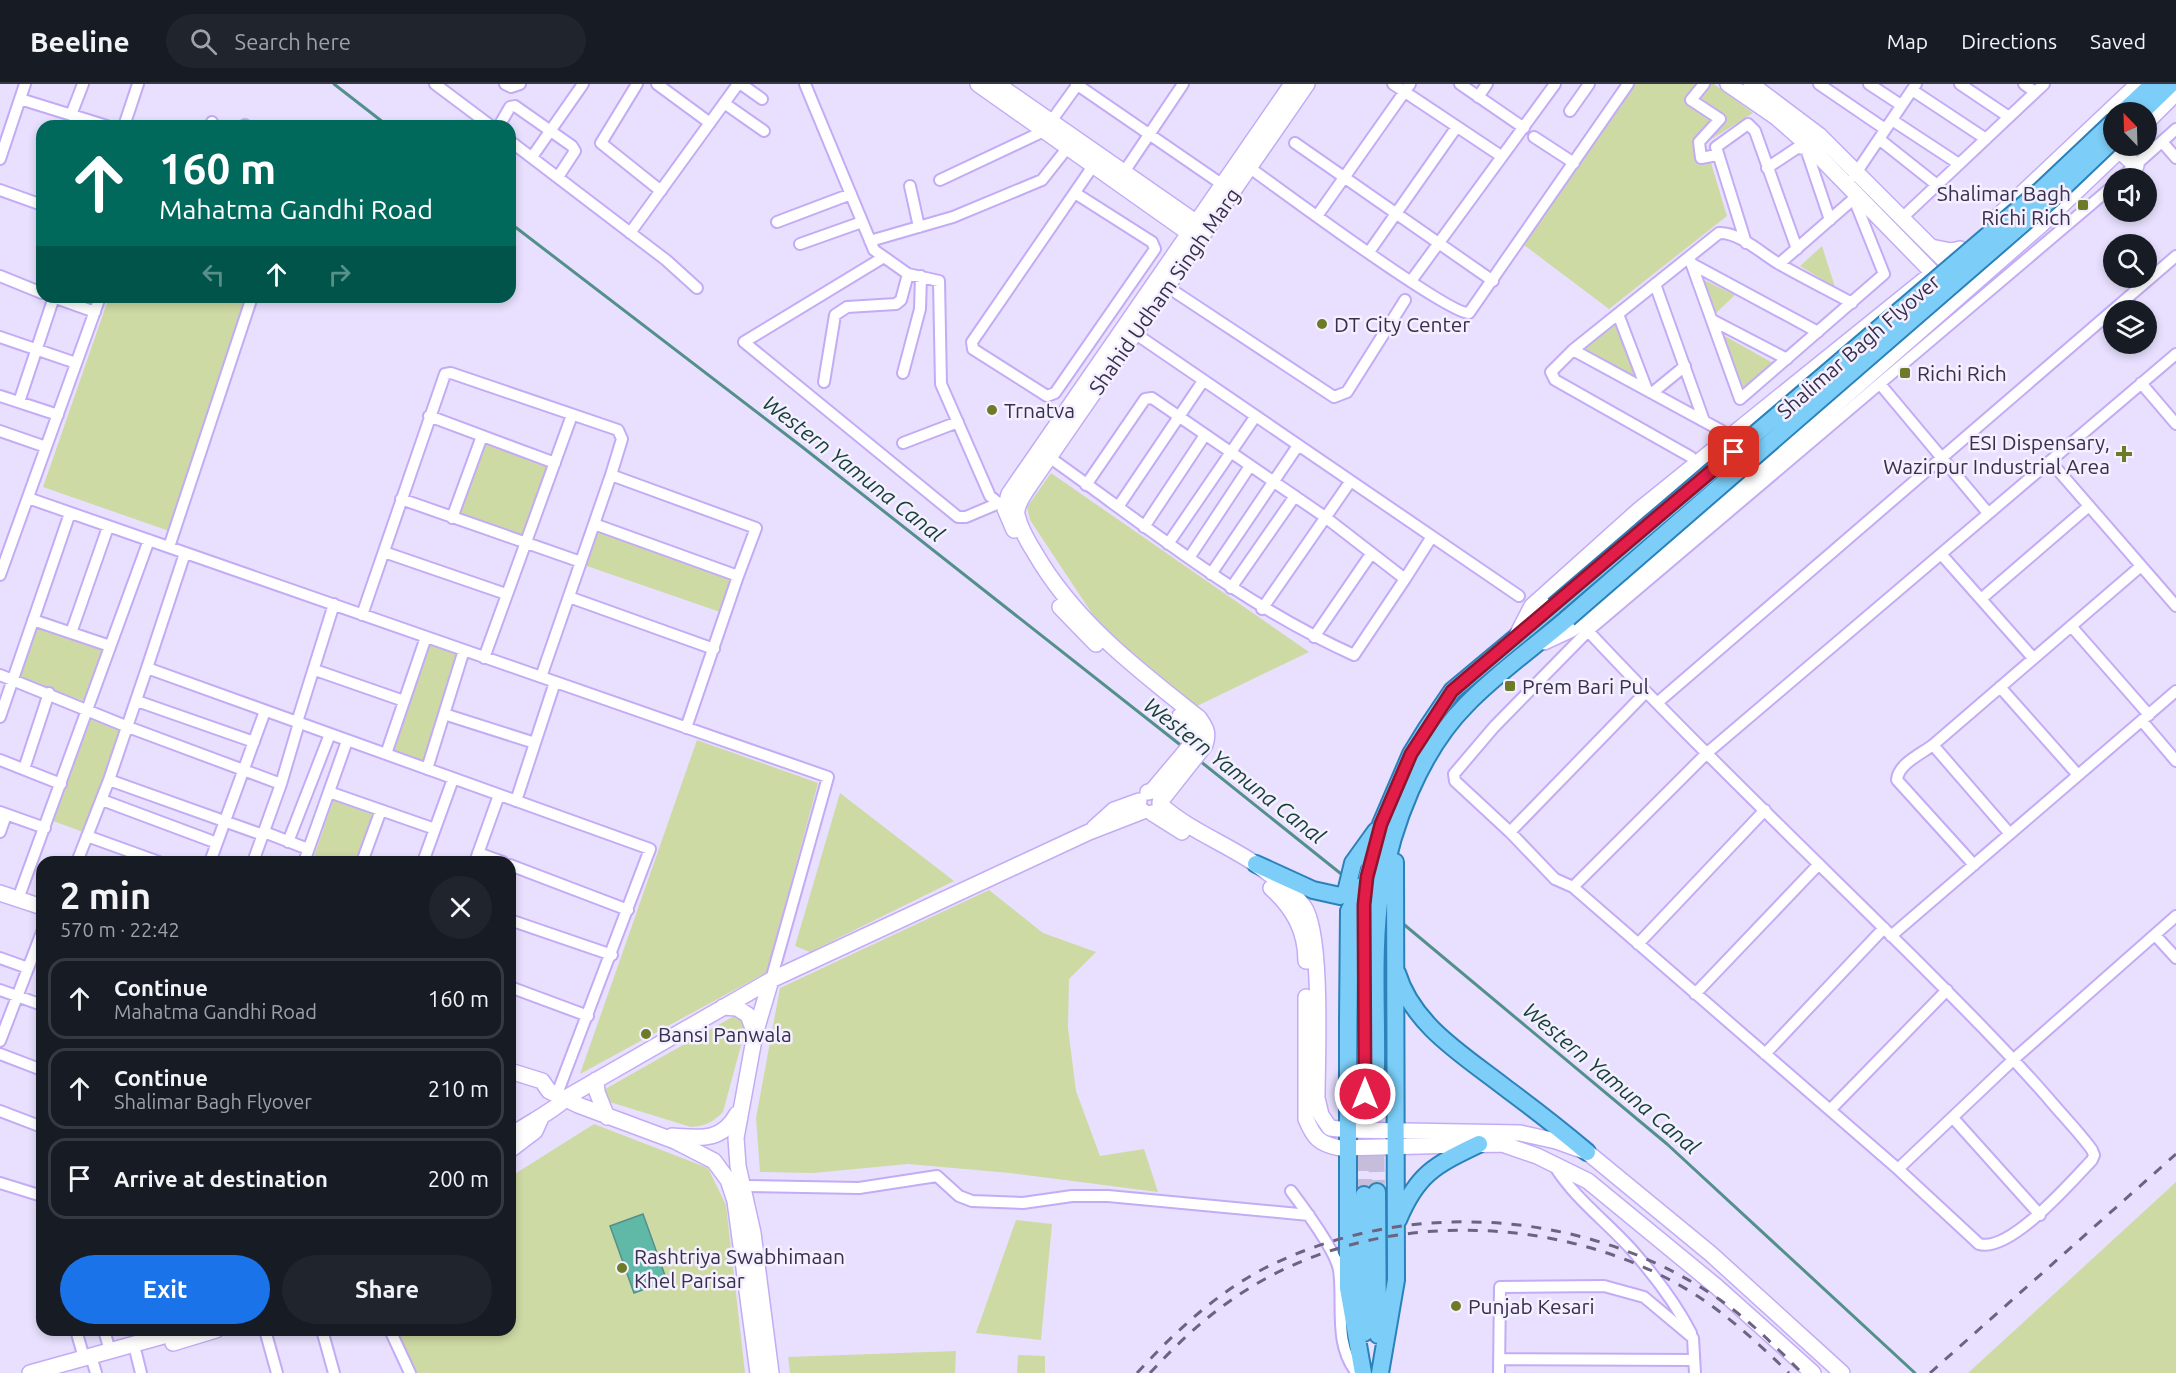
<!DOCTYPE html>
<meta charset="utf-8">
<style>
:root{--surface:#171b24;--page:#20242c;--text:#f1f3f6;--muted:#9ea1a6;--line:#363941;--accent:#1a73e8}
body{margin:0;font-family:Ubuntu,sans-serif;background:var(--page);color:var(--text);height:100vh;display:flex;flex-direction:column;font-size:22px;white-space:nowrap}
*{box-sizing:border-box;margin:0}
p{font-size:20px;color:var(--muted)}
.icon{flex:none;width:33px;height:33px;fill:none;stroke:currentColor;stroke-width:2;stroke-linecap:round;stroke-linejoin:round}
.map{position:relative;flex:1;overflow:hidden}
.drawer{position:absolute;left:36px;top:772px;width:480px;height:480px;display:flex;flex-direction:column;background:var(--surface);border-radius:18px;box-shadow:0 3px 9px #0003}
.drawer>*{flex:none}
.hud{position:absolute;left:36px;top:36px;width:480px;height:183px;border-radius:18px;box-shadow:0 3px 9px #0003;background:#00695c;color:#fff;overflow:hidden}
.needle{width:39px;rotate:337deg}
.controls{position:absolute;left:2103px;top:18px;display:grid;gap:12px}
.controls a{display:grid;place-items:center;width:54px;height:54px;border-radius:50%;background:var(--surface);box-shadow:0 3px 9px #0003;font-size:30px}
.pin{position:absolute;display:grid;place-items:center;width:51px;height:51px;color:#fff;margin:-26px;border-radius:12px;box-shadow:0 3px 9px #0006}
.me{position:absolute;width:66px;margin:-33px;rotate:0deg;stroke-linejoin:round;filter:drop-shadow(0 0 4px #0008)}
.turn{display:flex;align-items:center;gap:21px;height:126px;padding:0 24px;font-size:27px}
.turn .icon{width:78px;height:78px;stroke-width:2.5}
.turn b{display:block;font-size:42px;line-height:51px}
.lanes{display:flex;align-items:center;height:57px;padding:0 24px;background:#0003;justify-content:center;gap:30px;direction:ltr}
.lanes .off{opacity:.35}
.round{display:grid;place-items:center;flex:none;width:63px;height:63px;border-radius:32px;background:var(--page)}
.head{display:flex;align-items:center;justify-content:space-between;height:102px;padding:0 24px}
h1{font-size:36px;font-weight:600;line-height:45px}
.cta{display:flex;gap:12px;margin-top:auto;padding:12px 24px}
.cta a{flex:1;height:69px;border-radius:36px;background:var(--accent);color:#fff;font-size:24px;font-weight:600;line-height:69px;text-align:center}
.cta a+a{background:var(--page);color:var(--text)}
ul{padding:0;list-style:none}
li{display:flex;align-items:center;gap:18px;height:81px;margin:0 12px 9px;padding:0 12px;border:3px solid var(--line);border-radius:18px}
li div{flex:1}
li b{display:block;font-size:22px}
li em{font-style:normal}
header{display:flex;align-items:center;gap:36px;box-sizing:border-box;height:84px;padding:0 30px;background:var(--surface);border-bottom:2px solid var(--line)}
header strong{font-size:28px}
nav{display:flex;gap:33px;margin-inline-start:auto;font-size:21px}
.search{width:420px;height:54px;background:var(--page);display:flex;align-items:center;gap:15px;box-sizing:border-box;padding:0 21px;border-radius:33px;color:var(--muted);font-size:22px}
.map>svg:first-child{display:block}
</style>
<header>
<strong>Beeline</strong>
<div class="search"><svg class="icon" aria-label="search" viewBox="0 0 24 24"><circle cx="10" cy="10" r="6"/><path d="M15 15l6 6"/></svg>Search here</div>
<nav><a>Map</a><a>Directions</a><a>Saved</a></nav>
</header>
<div class="map">
<svg width="2176" height="1289" viewBox="0 0 2176 1289">
<rect width="100%" height="100%" fill="#e8e0fe"/>
<!-- green -->
<path fill="#cedaa4" d="M1634,0H1714L1753,29L1705,59L1727,132L1609,225L1524,161Z
M1822,162L1835,203L1800,182Z
M1702,195L1735,211L1714,231Z
M109,213H259L175,449L43,403Z
M1617,237L1639,298L1582,265Z
M1723,251L1773,279L1744,306Z
M484,357L549,380L523,453L458,430Z
M1051,389L1309,568L1197,622L1101,543L1030,436L1027,423Z
M597,445L736,494L723,529L584,481Z
M36,541L106,564L87,618L18,594Z
M427,560L459,571L422,679L391,668Z
M89,635L122,647L86,749L53,737Z
M697,656L818,699L767,888L580,990Z
M840,709L954,797L810,868L795,862Z
M334,714L375,727L358,778H312Z
M989,806L1043,849L1096,868L1069,895L1068,944L1076,1007L1100,1072L1144,1065L1158,1108L1010,1089L908,1080L813,1089L760,1088L756,1034L780,904Z
M734,932L744,936L746,943L723,1028C713,1038 705,1042 691,1043L603,1016L600,1009L607,1004Z
M594,1040L708,1084L726,1121L745,1289H417L395,1247L510,1246V1093Z
M2176,1098V1289H1968Z
M1016,1136L1052,1140L1041,1256L976,1249Z
M956,1267L955,1289H790L788,1273Z
M1018,1271L1045,1272V1289H1017Z"/>
<!-- water -->
<path fill="#5fb9a6" stroke="#53908b" stroke-width="1.5" d="M643,1130L667,1197L634,1209L610,1142Z"/>
<g fill="none" stroke-linecap="round" stroke-linejoin="round">
<!-- stream -->
<path stroke="#53908b" stroke-width="3" d="M334,0L388,42
M510,139L801,362L1183,663
M1200,677L1345,793
M1401,838L1667,1060L1915,1289"/>
<!-- primary-tunnel -->
<path stroke="#c5bdda" stroke-width="16" stroke-dasharray="16 8" stroke-linecap="butt" d="M1376,1048L1377,1108
M1364,1111L1365,1010"/>
<defs>
<path id="street" d="M435,0L491,42
M505,0L511,3L520,0
M637,0L601,59L661,107
M657,0L710,39
M741,0L762,15
M805,0L874,166L908,190L939,197L941,300L990,412L1008,427
M1076,0L1223,101
M1393,0L1501,72
M1460,0L1524,44
M1704,0L1691,16L1720,35L1699,58L1701,74L1717,71
M1819,0L1885,45
M1869,0L1901,21
M1960,0L2009,33
M2024,0L2035,8
M1912,6L1986,55
M1478,13L1487,0
M20,15L107,42
M724,19L764,47
M1570,27L1589,0
M71,31L83,0
M1892,36L1959,80
M124,42L138,0
M210,42L212,38
M245,42V41
M499,42L510,23L515,22L572,62L575,67L558,93
M1534,53L1574,79
M1879,55L1937,101
M510,57L666,176L697,204
M1295,59L1493,197
M2163,59L2176,74
M532,73L583,0
M0,75L25,0
M1246,81C1275,102 1449,231 1469,229L1628,0
M1767,84L1797,64L1806,65L1830,136
M1124,88L1183,0
M1854,92L1916,0
M2121,94L2176,45
M940,96L1044,47L1078,0
M910,102L919,143
M0,106L42,121
M1075,109L1152,158L1155,165L1055,309L1047,312L973,265L972,258L1093,82
M1317,132L1410,0
M1902,134L2044,0
M777,138L851,110
M630,149L738,0
M870,157L953,133L1042,96L1072,58
M1746,159L1716,63L1748,40L1755,47L1797,165
M800,160L862,138
M1369,168L1456,44
M884,173L744,258L958,433H966L999,419
M1689,173L1740,315L1884,190L1854,115
M1692,180L1818,248
M1779,180L1858,111
M0,192L42,209
M1411,197L1555,0
M1655,200L1704,337
M1166,202L1334,313L1347,308L1405,216
M53,213L95,228
M1618,230L1647,306
M1712,236L1787,275
M1130,246L1519,512
M0,253L76,279
M1573,266L1722,347
M903,289L920,225L921,192
M824,298L835,231L847,223L896,220L901,216L908,190
M2141,299L2176,340
M1880,300L1988,429
M1652,309L1685,282
M0,312L58,331
M19,318L54,213
M429,332L555,379
M0,347L46,363
M903,359L958,338
M1049,373C1148,443 1242,521 1354,571L1405,495L1325,433L1152,314L1145,315L1086,401
M1691,373L1555,296L1551,288L1573,266L1719,149C1740,148 1763,171 1781,181C1804,194 1828,206 1852,219
M2050,377L2176,522
M28,414L828,693L771,896
M401,415L581,478
M1118,423L1203,297
M452,434L482,352
M594,440L738,492L756,444L611,391
M1144,443L1205,351
M1168,460L1255,333
M169,463L252,213
M384,468L506,510
M185,469L147,584L650,765L557,1010
M1941,470L2033,574
M1189,474L1250,382
M1211,490L1297,363
M0,491L100,213
M1405,495L1431,454
M1231,504L1295,412
M569,513L714,565
M1981,515L2089,422
M1262,525L1350,398
M362,531L445,290L451,289L618,346L622,355L611,391L541,593
M33,536L110,562
M1579,540L1588,547C1693,659 1804,765 1913,873C1959,919 2005,965 2048,1014C2062,1031 2079,1048 2092,1066L2094,1071L2092,1076C2071,1098 2010,1169 1979,1160L1898,1085L1573,803L1707,669L2176,270
M2071,542L2149,631
M71,549L108,443
M1314,553L1371,470
M484,574L572,331
M315,586L404,617
M0,591L128,643L281,700
M2000,603L2078,691
M1646,608L1510,748L1455,697L1454,690L1494,643L1588,547L2114,101
M137,617L254,658
M1657,619L2176,172
M444,630L535,659
M0,633L70,429
M2142,637L2176,677
M297,638L334,520
M686,644L738,492
M1933,661L2010,750
M386,670L426,553
M0,676L61,700
M24,685L49,609
M427,685L464,566
M109,696L263,751
M329,708L435,745
M102,716L217,759
M516,717L555,598
M0,728L45,744
M0,748L6,731
M264,748L308,765
M1510,748L1555,795L1573,803
M87,752L159,778
M288,758L330,650
M478,769L503,778
M77,778L109,696L147,584
M210,778L265,627
M253,778L281,700L299,639
M304,778L347,657
M362,778L381,726
M423,778L453,695
M475,778L499,711
M510,781L628,826
M1974,781L1897,696C1898,680 1921,670 1933,661L2141,482
M18,815L149,456
M510,836L612,871
M2155,851L2176,874
M1891,852L2176,607
M1638,860L1765,726
M0,874L28,884
M510,903L588,932
M0,906L42,921
M1695,910L1819,780
M0,957L42,848
M0,970L42,986
M1765,970L1884,844
M1830,1026L1947,906
M0,1027L42,1043
M1953,1034L2040,1131
M1554,1081C1574,1114 1606,1137 1632,1166C1654,1191 1676,1220 1691,1249
M1898,1085L2014,975L2176,832
M0,1099L42,1112
M743,1102L859,1104L937,1092L959,1112L972,1117L1023,1119L1072,1112H1108L1309,1131
M1291,1107C1303,1123 1336,1167 1339,1186C1344,1220 1333,1260 1357,1289
M76,1246L84,1274
M104,1246L110,1267
M265,1246L277,1289
M322,1246L334,1289
M390,1246L410,1289
M136,1269L141,1289
M91,1272L96,1289
M1499,1275L1694,1276
M1499,1289L1500,1203L1604,1202L1644,1213L1693,1254L1695,1289"/>
<path id="secondary" d="M978,0L1196,154
M997,0L1204,144
M1728,0L1776,33L1809,62L1933,189
M1751,0L1820,52L1946,178
M2146,39L2176,9
M2119,66L2136,82
M1995,135L2138,0
M1931,163L1951,167L1960,165
M1014,446L1005,425L1009,410L1292,0
M1060,523L1096,560
M1517,551L1532,522L1639,426L1929,192
M1544,558L1570,546L1605,523L2042,140L2124,62
M1148,708L1152,707L1195,656L1192,642L1180,632
M1160,718L1205,661C1209,649 1206,644 1199,634C1138,586 1074,537 1035,469C1028,458 1020,444 1017,431C1015,421 1026,407 1032,398L1307,0
M1160,720C1188,746 1225,759 1257,781C1273,792 1293,807 1304,823C1323,850 1317,975 1317,1014L1321,1031L1330,1044L1348,1046L1520,1049L1556,1057L1587,1068L1711,1170L1842,1289
M1152,729L1182,748
M1094,744L1114,726L1139,717
M1271,804C1293,824 1306,846 1306,877
M0,809L42,823
M771,896L755,950L736,1054L738,1082L753,1149L771,1289
M1306,913V1035C1314,1054 1319,1060 1340,1064L1502,1060L1537,1072L1588,1097L1717,1203L1813,1289
M723,923L737,924L748,931L755,950
M510,987L542,997L549,1007L578,1021L675,1057L714,1077L728,1096L735,1117L758,1289
M596,996L597,1008L607,1033
M510,1052C530,1038 551,1029 569,1012L771,896L1089,748L1143,727
M672,1052C700,1054 722,1058 737,1030
M510,1066L535,1047L540,1036
M173,1259L216,1246
M30,1289L185,1246"/>
<path id="primary" d="M2123,28L2153,0
M2142,28L2171,0
M1256,780L1313,806L1340,812L1346,808L1353,779L1376,747
M1362,802L1349,827L1348,937V1204L1363,1289
M1397,889C1413,942 1465,972 1507,1005C1534,1025 1561,1046 1587,1068
M1376,983C1377,926 1372,861 1381,805C1392,741 1420,667 1467,620C1497,589 1534,563 1568,534
M1365,1010L1364,821L1367,793L1381,740L1411,670L1427,644L1452,607L1554,522
M1377,1108L1378,1251
M1398,1136C1417,1090 1435,1081 1479,1060
M1364,1249V1111
M1380,1289L1396,1196L1395,778"/>
</defs>
<!-- street casing -->
<use href="#street" stroke="#c3acf5" stroke-width="14"/>
<!-- secondary casing -->
<use href="#secondary" stroke="#c3acf5" stroke-width="18"/>
<!-- primary casing -->
<use href="#primary" stroke="#2b81b9" stroke-width="20"/>
<!-- street -->
<use href="#street" stroke="#fff" stroke-width="10"/>
<!-- secondary -->
<use href="#secondary" stroke="#fff" stroke-width="15"/>
<!-- primary -->
<use href="#primary" stroke="#7ccef8" stroke-width="16"/>
<!-- rail -->
<path stroke="#6c6380" stroke-width="3" stroke-dasharray="10 10" stroke-linecap="butt" d="M1137,1289C1174,1249 1214,1211 1263,1185C1399,1116 1571,1123 1702,1204C1740,1227 1771,1258 1802,1289
M1150,1289C1184,1252 1221,1219 1265,1195C1395,1123 1575,1132 1699,1213C1732,1235 1760,1261 1789,1289
M1930,1289L2176,1070"/>
<defs>
<path id="primary-bridge" d="M1554,522L2041,106L2114,37
M1568,534L2050,116L2114,55"/>
</defs>
<!-- primary-bridge casing -->
<use href="#primary-bridge" stroke="#2b81b9" stroke-width="20" stroke-linecap="butt"/>
<!-- primary-bridge -->
<use href="#primary-bridge" stroke="#7ccef8" stroke-width="16"/>
</g>
<g fill="none" stroke-linecap="round" stroke-linejoin="round">
<defs>
<path id="route" d="M1365,1010L1364,821L1367,793L1381,740L1411,670L1452,607L1734,368"/>
</defs>
<!-- route casing -->
<use href="#route" stroke="#92132f" stroke-width="15"/>
<!-- route -->
<use href="#route" stroke="#e11d48" stroke-width="10"/>
</g>
<!-- markers -->
<g fill="#6d7b28" stroke="#f4f0ff" stroke-width="2">
<rect x="2077" y="115" width="12" height="12" rx="3"/>
<circle cx="1322" cy="240" r="6"/>
<rect x="1899" y="283" width="12" height="12" rx="3"/>
<circle cx="992" cy="326" r="6"/>
<path d="M2121 361h6v6h6v6h-6v6h-6v-6h-6v-6h6z"/>
<rect x="1504" y="596" width="12" height="12" rx="3"/>
<circle cx="646" cy="950" r="6"/>
<circle cx="622" cy="1184" r="6"/>
<circle cx="1456" cy="1222" r="6"/>
</g>
<g text-anchor="middle" dominant-baseline="central" stroke-width="5" stroke-linejoin="round" paint-order="stroke">
<!-- poi labels -->
<g font-size="21" fill="#382f4c" stroke="#f4f0ff" text-anchor="start">
<text x="2071" y="109" text-anchor="end">Shalimar Bagh<tspan x="2071" dy="24">Richi Rich</tspan></text>
<text x="1334" y="240">DT City Center</text>
<text x="1917" y="289">Richi Rich</text>
<text x="1004" y="326">Trnatva</text>
<text x="2110" y="358" text-anchor="end">ESI Dispensary,<tspan x="2110" dy="24">Wazirpur Industrial Area</tspan></text>
<text x="1522" y="602">Prem Bari Pul</text>
<text x="658" y="950">Bansi Panwala</text>
<text x="634" y="1172">Rashtriya Swabhimaan<tspan x="634" dy="24">Khel Parisar</tspan></text>
<text x="1468" y="1222">Punjab Kesari</text>
</g>
<!-- street labels -->
<g font-size="21" fill="#382f4c" stroke="#f4f0ff">
<text transform="translate(1164 207) rotate(-55)">Shahid Udham Singh Marg</text>
<text transform="translate(1858 262) rotate(-41)">Shalimar Bagh Flyover</text>
</g>
<!-- water labels -->
<g font-size="22" font-style="italic" fill="#163f37" stroke="#f4f0ff">
<text transform="translate(854 384) rotate(38)">Western Yamuna Canal</text>
<text transform="translate(1235 686) rotate(38)">Western Yamuna Canal</text>
<text transform="translate(1612 994) rotate(40)">Western Yamuna Canal</text>
</g>
</g>
</svg>
<div class="controls">
<a><svg class="needle" viewBox="-14 -14 28 28"><path d="M0-13l5 13h-10z" fill="#e53935"/><path d="M0 13l5-13h-10z" fill="#9ea1a6"/></svg></a>
<a><svg class="icon" aria-label="sound" viewBox="0 0 24 24"><path d="M4 9h4l5-4v14l-5-4H4zM17 9q2 3 0 6"/></svg></a>
<a><svg class="icon" aria-label="search" viewBox="0 0 24 24"><circle cx="10" cy="10" r="6"/><path d="M15 15l6 6"/></svg></a>
<a><svg class="icon" aria-label="layers" viewBox="0 0 24 24"><path d="M12 4l9 5-9 5-9-5zM3 14l9 5 9-5"/></svg></a>
</div>
<div class="pin" style="left:1734px;top:368px;background:#d93025"><svg class="icon" aria-label="arrive" viewBox="0 0 24 24"><path d="M6 21V4h12l-3 4 3 4H6"/></svg></div>
<svg class="me" style="left:1365px;top:1010px" viewBox="-20 -20 40 40"><circle r="17" fill="#e11d48" stroke="#fff" stroke-width="3"/><path d="M0-11L8 9 0 5-8 9z" fill="#fff"/></svg>
<div class="hud">
<div class="turn"><svg class="icon" aria-label="ahead" viewBox="0 0 24 24"><path d="M12 20V5M6 11l6-6 6 6"/></svg><div><b>160 m</b>Mahatma Gandhi Road</div></div>
<div class="lanes"><svg class="icon off" aria-label="left" viewBox="0 0 24 24"><path d="M17 20v-9H6M10 6l-5 5 5 5"/></svg><svg class="icon" aria-label="ahead" viewBox="0 0 24 24"><path d="M12 20V5M6 11l6-6 6 6"/></svg><svg class="icon off" aria-label="right" viewBox="0 0 24 24"><path d="M7 20v-9h11M14 6l5 5-5 5"/></svg></div>
</div>
<section class="drawer">
<div class="head"><div><h1>2 min</h1><p>570 m · 22:42</p></div><a class="round"><svg class="icon" aria-label="close" viewBox="0 0 24 24"><path d="M6 6l12 12M18 6L6 18"/></svg></a></div>
<ul>
<li><svg class="icon" aria-label="ahead" viewBox="0 0 24 24"><path d="M12 20V5M6 11l6-6 6 6"/></svg><div><b>Continue</b><p>Mahatma Gandhi Road</p></div><em>160 m</em></li>
<li><svg class="icon" aria-label="ahead" viewBox="0 0 24 24"><path d="M12 20V5M6 11l6-6 6 6"/></svg><div><b>Continue</b><p>Shalimar Bagh Flyover</p></div><em>210 m</em></li>
<li><svg class="icon" aria-label="arrive" viewBox="0 0 24 24"><path d="M6 21V4h12l-3 4 3 4H6"/></svg><div><b>Arrive at destination</b></div><em>200 m</em></li>
</ul>
<div class="cta"><a>Exit</a><a>Share</a></div>
</section>
</div>
